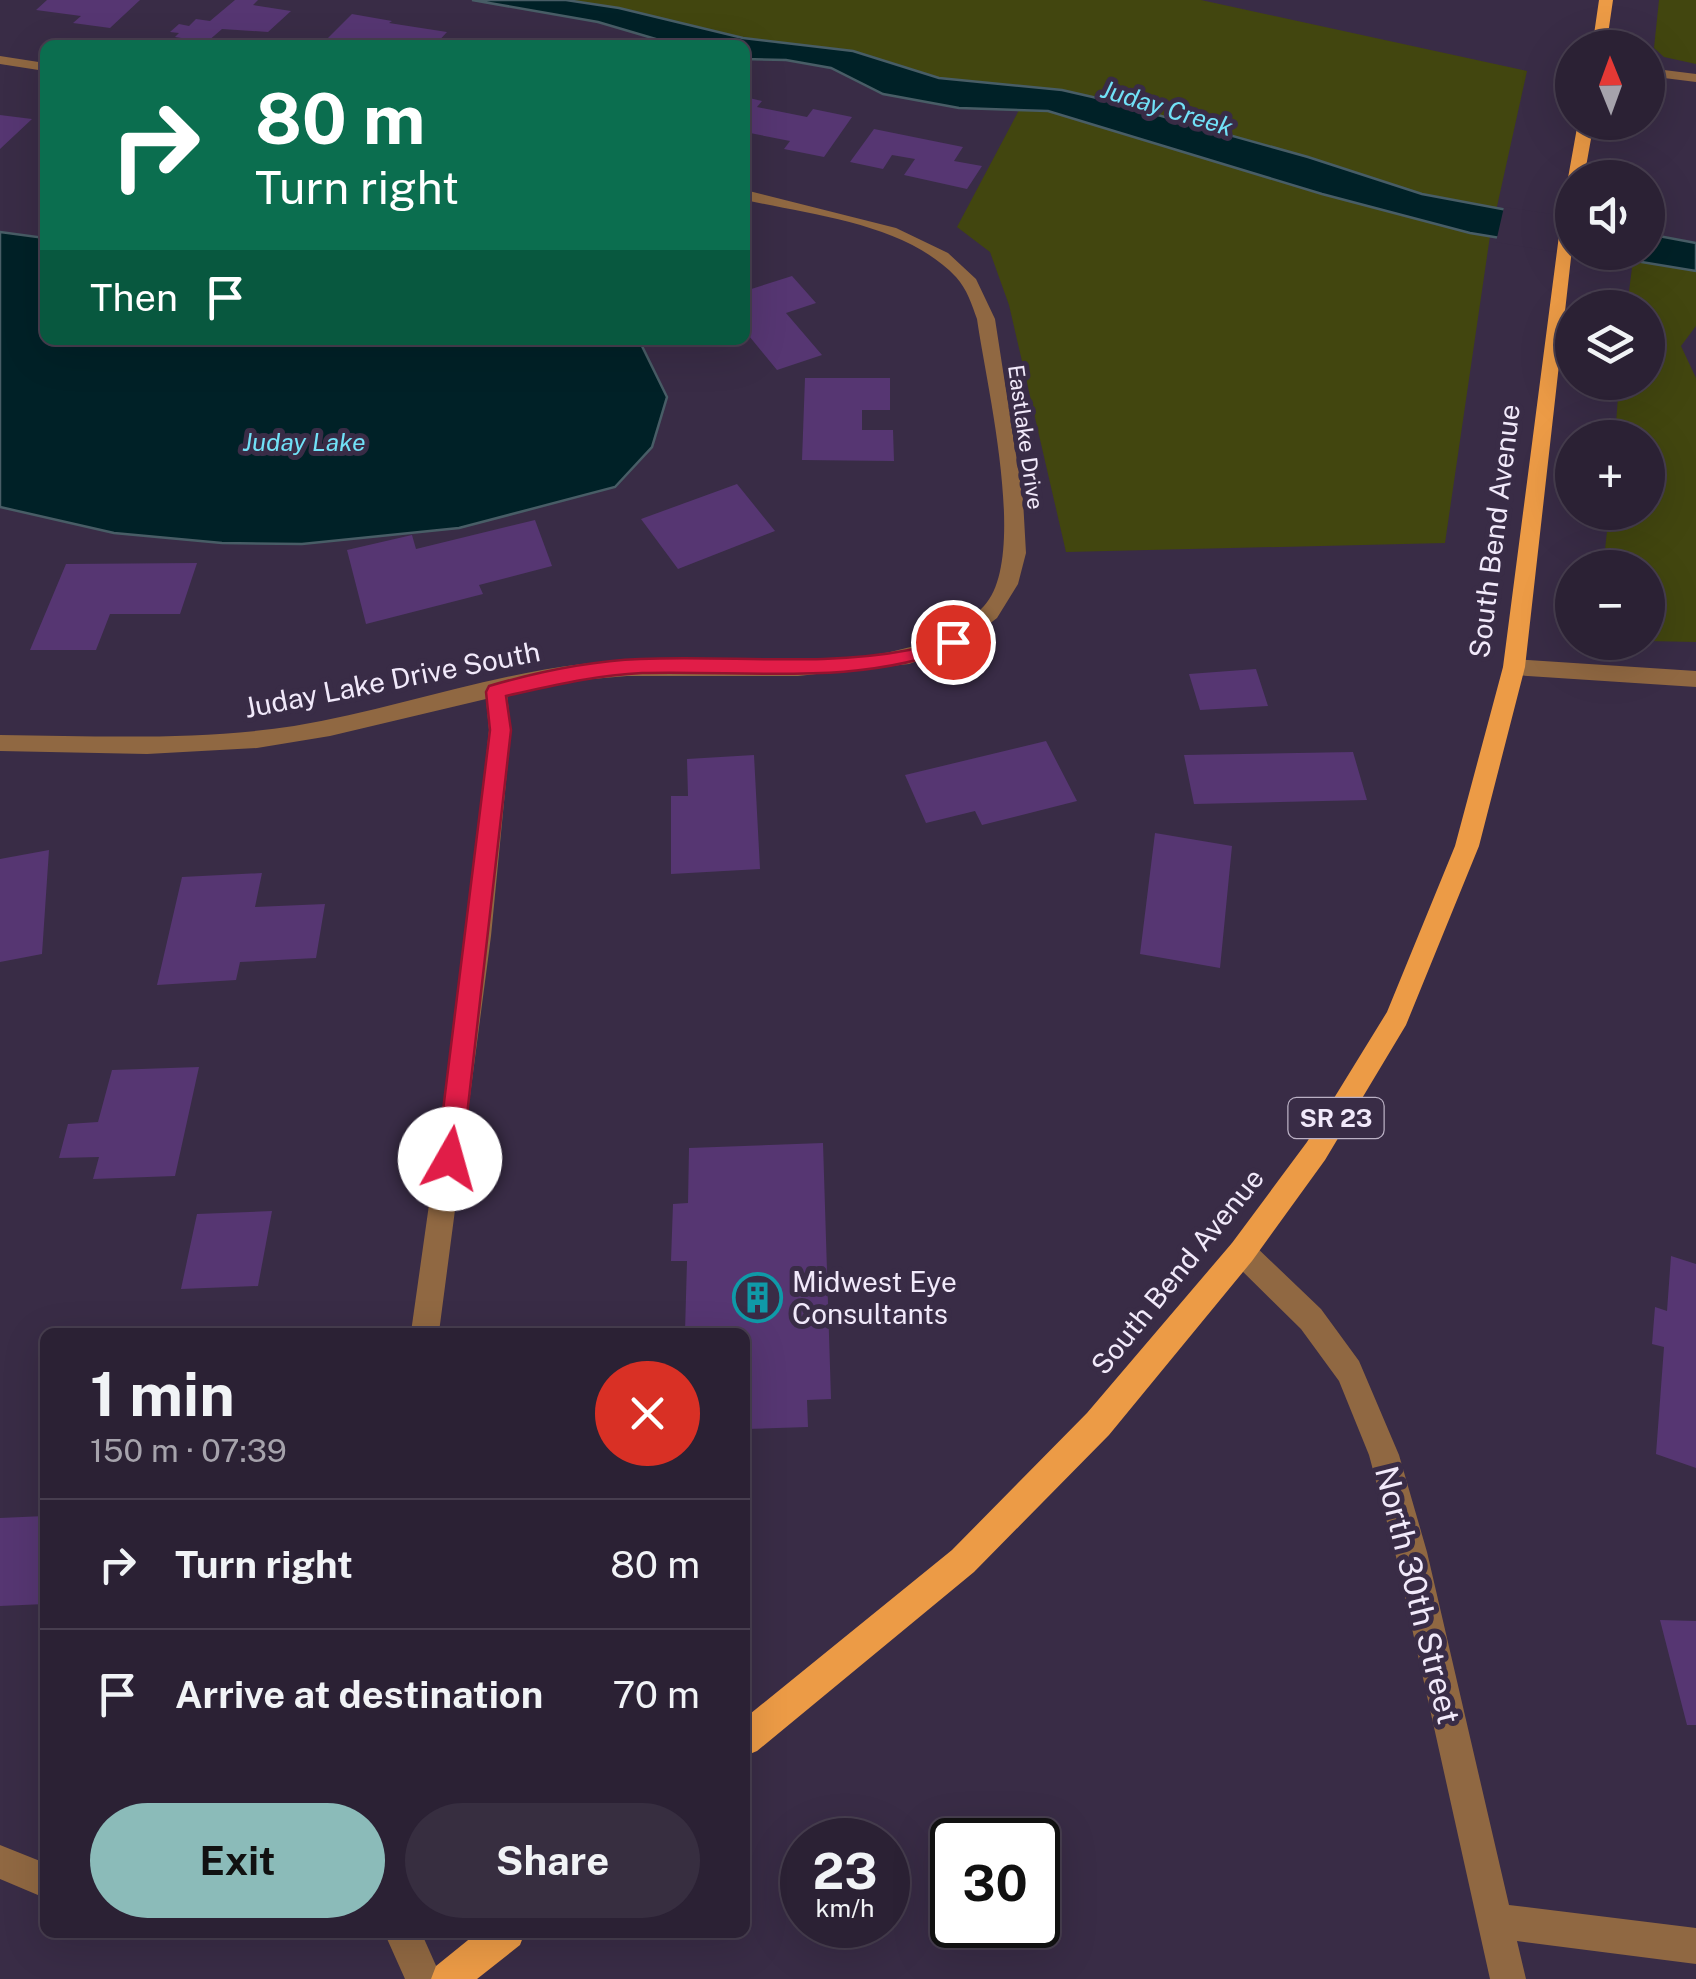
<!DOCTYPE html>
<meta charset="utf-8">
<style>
:root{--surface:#2b2134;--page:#372e40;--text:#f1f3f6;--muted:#a6a3ac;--line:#473e4f;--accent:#8bbbb9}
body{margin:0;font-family:"Public Sans",sans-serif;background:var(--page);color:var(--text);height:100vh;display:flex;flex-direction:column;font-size:38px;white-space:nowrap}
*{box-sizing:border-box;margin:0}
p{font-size:32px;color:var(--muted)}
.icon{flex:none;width:55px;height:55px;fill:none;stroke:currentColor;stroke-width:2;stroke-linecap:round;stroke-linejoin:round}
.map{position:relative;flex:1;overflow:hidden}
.side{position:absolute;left:40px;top:1328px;width:710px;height:610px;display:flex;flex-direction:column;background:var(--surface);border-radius:15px;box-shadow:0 10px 40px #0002,0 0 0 2px var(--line)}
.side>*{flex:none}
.hud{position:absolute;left:40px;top:40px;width:710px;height:305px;border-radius:15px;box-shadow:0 10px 40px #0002,0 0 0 2px var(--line);background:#0b6e4f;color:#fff;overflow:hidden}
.needle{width:65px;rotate:359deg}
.tools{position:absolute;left:1555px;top:30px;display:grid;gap:20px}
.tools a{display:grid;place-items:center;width:110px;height:110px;border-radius:50%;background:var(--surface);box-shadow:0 10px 40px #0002,0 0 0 2px var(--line);font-size:50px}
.speed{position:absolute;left:780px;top:1818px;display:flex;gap:20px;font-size:50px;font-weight:700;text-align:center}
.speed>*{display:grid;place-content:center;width:130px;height:130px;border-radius:50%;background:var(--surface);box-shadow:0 10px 40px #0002,0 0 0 2px var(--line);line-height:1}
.speed small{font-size:25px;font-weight:400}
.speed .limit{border:5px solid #111;border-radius:15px;background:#fff;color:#111}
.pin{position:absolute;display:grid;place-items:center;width:85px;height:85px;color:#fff;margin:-42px;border:5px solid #fff;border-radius:50%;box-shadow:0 2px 10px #0007}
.me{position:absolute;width:110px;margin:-55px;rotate:7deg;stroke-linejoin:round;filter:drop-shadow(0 0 8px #0008)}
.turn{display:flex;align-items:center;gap:35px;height:210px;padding:0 50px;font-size:45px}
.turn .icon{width:130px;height:130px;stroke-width:2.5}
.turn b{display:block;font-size:70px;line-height:85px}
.then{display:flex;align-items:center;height:95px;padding:0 50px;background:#0003;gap:20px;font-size:38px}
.round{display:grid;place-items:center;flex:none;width:105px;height:105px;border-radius:52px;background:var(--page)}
.summary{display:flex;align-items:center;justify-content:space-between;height:170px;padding:0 50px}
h1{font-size:60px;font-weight:700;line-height:75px}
.cta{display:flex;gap:20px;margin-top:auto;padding:20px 50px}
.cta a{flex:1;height:115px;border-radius:60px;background:var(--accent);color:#111;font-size:40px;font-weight:700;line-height:115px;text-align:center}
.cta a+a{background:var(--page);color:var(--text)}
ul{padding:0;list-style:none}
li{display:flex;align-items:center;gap:30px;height:130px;padding:0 50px;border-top:2px solid var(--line)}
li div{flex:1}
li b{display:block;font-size:38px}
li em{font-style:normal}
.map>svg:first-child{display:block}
</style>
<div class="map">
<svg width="1696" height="1979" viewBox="0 0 1696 1979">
<rect width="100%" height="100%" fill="#392c46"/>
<!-- green -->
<path fill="#42460f" d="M566,0H1201L1527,71L1496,211L1422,194L1308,157L1097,98L1062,90L939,78L853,51L743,38L619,8Z
M1659,0H1696V64L1664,57L1654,48Z
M1019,110L1048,111L1322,194L1490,236L1445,543L1066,552L1009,305L990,252L957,227Z
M1633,260L1696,271V326L1681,346L1696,378V642L1648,641V568H1603L1609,513L1648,512V438L1615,437L1619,383L1648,382V308L1627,307Z"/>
<!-- water -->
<path fill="#002127" stroke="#485d66" stroke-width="2.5" d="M472,0H566L619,8L743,38L853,51L939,78L1062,90L1097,98L1308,157L1422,194L1572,222V250L1470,233L1322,194L1048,111L959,108L883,94L831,68L786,60L745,59V45H676L598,22Z
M0,232L45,238V340H639L667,397L652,447L615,487L459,528L302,544L222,543L114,533L0,507Z
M1648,234L1696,243V271L1587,253L1648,252Z"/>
<!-- pier -->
<path fill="#392c46" d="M1504,207L1572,217V252H1577L1572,255L1496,242Z"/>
<!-- building -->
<path fill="#563672" d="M47,0H140L110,28L73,23L81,16L36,10Z
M235,0H258L253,5L291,11L268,32L222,29L207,42L175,37L179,33L170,32L179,24L189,26L196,19L210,21Z
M352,14L392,21L389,23L447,32L435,45H321Z
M745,97L762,101L757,107L807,117L813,109L852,117L824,157L784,149L790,141L745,132Z
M0,115L32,119L0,149Z
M874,129L963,147L954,161L982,166L967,189L904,175L915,159L892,155L883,169L850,162Z
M792,276L816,303L786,313L822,355L777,370L745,331V291Z
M805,378H890V410H862V430H893L894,461L802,460Z
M737,484L775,531L678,569L641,519Z
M535,520L552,566L479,585L483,594L366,624L347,550L412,535L416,549Z
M197,563L180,614H110L96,650H30L66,564Z
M1256,669L1268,706L1200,710L1189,674Z
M1046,741L1077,801L982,825L975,811L926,823L905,775Z
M1353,752L1367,800L1194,804L1184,755Z
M754,755L760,869L671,874V796H688L687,759Z
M1155,833L1232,846L1220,968L1140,954Z
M49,850L42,954L0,962V859Z
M262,873L255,907L325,904L316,958L240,962L236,980L157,985L182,877Z
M199,1067L175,1176L93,1179L99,1157L59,1158L68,1124L98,1122L112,1070Z
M823,1143L831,1399L807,1400L808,1427L745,1429V1332H685L687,1261H671L673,1204L688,1203L689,1148Z
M272,1211L258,1286L181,1289L197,1214Z
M1671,1256L1696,1264V1468L1656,1454L1664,1347L1652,1344L1655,1307L1667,1311Z
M45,1516V1604L0,1606V1518Z
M1660,1620L1696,1621V1725H1687Z"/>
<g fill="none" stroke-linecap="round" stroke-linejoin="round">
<!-- minor -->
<path fill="#906842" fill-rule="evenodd" d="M0,56L45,63V71L0,64Z
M1648,68L1696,74V82L1648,76Z
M745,190L896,228L948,253L976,279L995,319L1023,500L1026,553L1018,584L997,618L962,645L909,664L798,676H627L581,680L507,694L511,730L491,936L439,1332H411L467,936L489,730L486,699L330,736L257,748L147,754L0,751V735C98,736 197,741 294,726C391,710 484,676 582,664C691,650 905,691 984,606C1029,558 986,384 977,319C972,305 967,289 956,277C906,224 813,215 745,200Z
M1514,659L1696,671V687L1514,675L1503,667Z
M1242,1239L1252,1243L1321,1309L1359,1361L1399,1455L1427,1552L1509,1905L1696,1928V1964L1517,1941L1526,1979H1490L1395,1552L1369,1455L1339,1381L1301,1329L1232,1261L1228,1252L1232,1243Z
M0,1845L45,1863V1898L0,1879Z
M384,1932H421L442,1979H405Z"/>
<!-- major -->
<path fill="#ec9b46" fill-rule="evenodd" d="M1599,0H1613L1606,48H1592Z
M1578,122H1594L1584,178H1572V182L1568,178Z
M1572,192V249L1525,667L1479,846L1406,1025L1325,1160L1252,1261L1109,1435L974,1572L757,1751L745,1756V1718L952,1550L1087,1413L1232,1243L1307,1142L1387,1012L1455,846L1503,667L1564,197Z
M478,1932H525L520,1945L477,1979H431L436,1966Z"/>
</g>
<!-- route -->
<path fill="#e11d48" stroke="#92132f" stroke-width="2.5" d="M953,635L960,637V646C859,687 748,670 642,673C596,675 551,686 506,696L511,730L462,1159L458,1167L450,1170L441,1167L437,1159L490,730L486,692L489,686C537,672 590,661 640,659C730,655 821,667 909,650C925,647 938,639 953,635Z"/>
<!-- icons -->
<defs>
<symbol id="building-ring" viewBox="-11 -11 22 22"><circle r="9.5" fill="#392c46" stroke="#0f9aa8" stroke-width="1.5"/><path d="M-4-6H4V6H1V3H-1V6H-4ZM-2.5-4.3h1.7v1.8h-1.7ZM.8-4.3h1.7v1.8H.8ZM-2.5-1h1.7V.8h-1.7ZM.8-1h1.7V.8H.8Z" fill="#0f9aa8"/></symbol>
</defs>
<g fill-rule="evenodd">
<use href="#building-ring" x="730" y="1270" width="55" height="55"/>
</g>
<g text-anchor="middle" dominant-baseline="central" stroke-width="10" stroke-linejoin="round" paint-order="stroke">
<!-- far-street labels -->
<g font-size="22" fill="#f1e9fa" stroke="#392c46">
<text transform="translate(1026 437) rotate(82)">Eastlake Drive</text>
</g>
<!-- far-water labels -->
<g font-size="25" font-style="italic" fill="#71e1f7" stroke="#392c46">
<text transform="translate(1167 108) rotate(17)">Juday Creek</text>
<text x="304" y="442">Juday Lake</text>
</g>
<!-- shield labels -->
<rect fill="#392c46" stroke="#bab0c4" stroke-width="2.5" x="1288.5" y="1098" width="95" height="40" rx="8"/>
<g font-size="25" font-weight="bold" fill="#f1e9fa">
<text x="1336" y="1118">SR 23</text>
</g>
<!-- street labels -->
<g font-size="28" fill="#f1e9fa" stroke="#392c46">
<text transform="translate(1494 531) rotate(-83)">South Bend Avenue</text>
<text transform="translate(392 679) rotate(-11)">Juday Lake Drive South</text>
<text transform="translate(1177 1271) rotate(-51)">South Bend Avenue</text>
</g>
<!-- poi labels -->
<g font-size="28" fill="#f1e9fa" stroke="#392c46" text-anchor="start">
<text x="792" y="1281">Midwest Eye<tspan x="792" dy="32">Consultants</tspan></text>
</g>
<!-- near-street labels -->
<g font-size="32" fill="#f1e9fa" stroke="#392c46">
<text transform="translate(1418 1595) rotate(76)">North 30th Street</text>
</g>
</g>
</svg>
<div class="tools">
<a><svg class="needle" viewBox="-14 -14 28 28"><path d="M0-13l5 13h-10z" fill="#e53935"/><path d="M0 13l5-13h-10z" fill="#a6a3ac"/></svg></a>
<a><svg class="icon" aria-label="sound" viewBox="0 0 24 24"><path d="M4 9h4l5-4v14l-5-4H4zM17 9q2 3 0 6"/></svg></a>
<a><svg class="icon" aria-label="layers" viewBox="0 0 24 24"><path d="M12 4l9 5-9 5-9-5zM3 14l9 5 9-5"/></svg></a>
<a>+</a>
<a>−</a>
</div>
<div class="speed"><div>23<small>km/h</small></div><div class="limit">30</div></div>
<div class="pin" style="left:953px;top:642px;background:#d93025"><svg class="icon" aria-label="arrive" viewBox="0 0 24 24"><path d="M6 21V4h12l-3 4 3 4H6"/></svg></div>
<svg class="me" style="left:450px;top:1159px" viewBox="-20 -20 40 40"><circle r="19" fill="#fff"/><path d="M0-13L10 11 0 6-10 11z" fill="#e11d48"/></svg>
<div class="hud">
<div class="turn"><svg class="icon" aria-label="right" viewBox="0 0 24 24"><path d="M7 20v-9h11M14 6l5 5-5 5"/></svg><div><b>80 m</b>Turn right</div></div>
<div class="then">Then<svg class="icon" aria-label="arrive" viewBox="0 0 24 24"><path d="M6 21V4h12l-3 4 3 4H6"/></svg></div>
</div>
<section class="side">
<div class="summary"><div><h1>1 min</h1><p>150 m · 07:39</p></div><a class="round" style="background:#d93025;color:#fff"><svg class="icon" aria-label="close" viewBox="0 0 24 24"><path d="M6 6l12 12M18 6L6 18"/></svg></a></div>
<ul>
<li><svg class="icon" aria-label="right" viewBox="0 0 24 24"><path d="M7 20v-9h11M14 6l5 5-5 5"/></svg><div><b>Turn right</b></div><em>80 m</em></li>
<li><svg class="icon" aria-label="arrive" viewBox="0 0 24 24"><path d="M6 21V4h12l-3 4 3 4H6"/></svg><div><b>Arrive at destination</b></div><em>70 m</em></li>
</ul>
<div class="cta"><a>Exit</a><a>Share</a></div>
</section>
</div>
